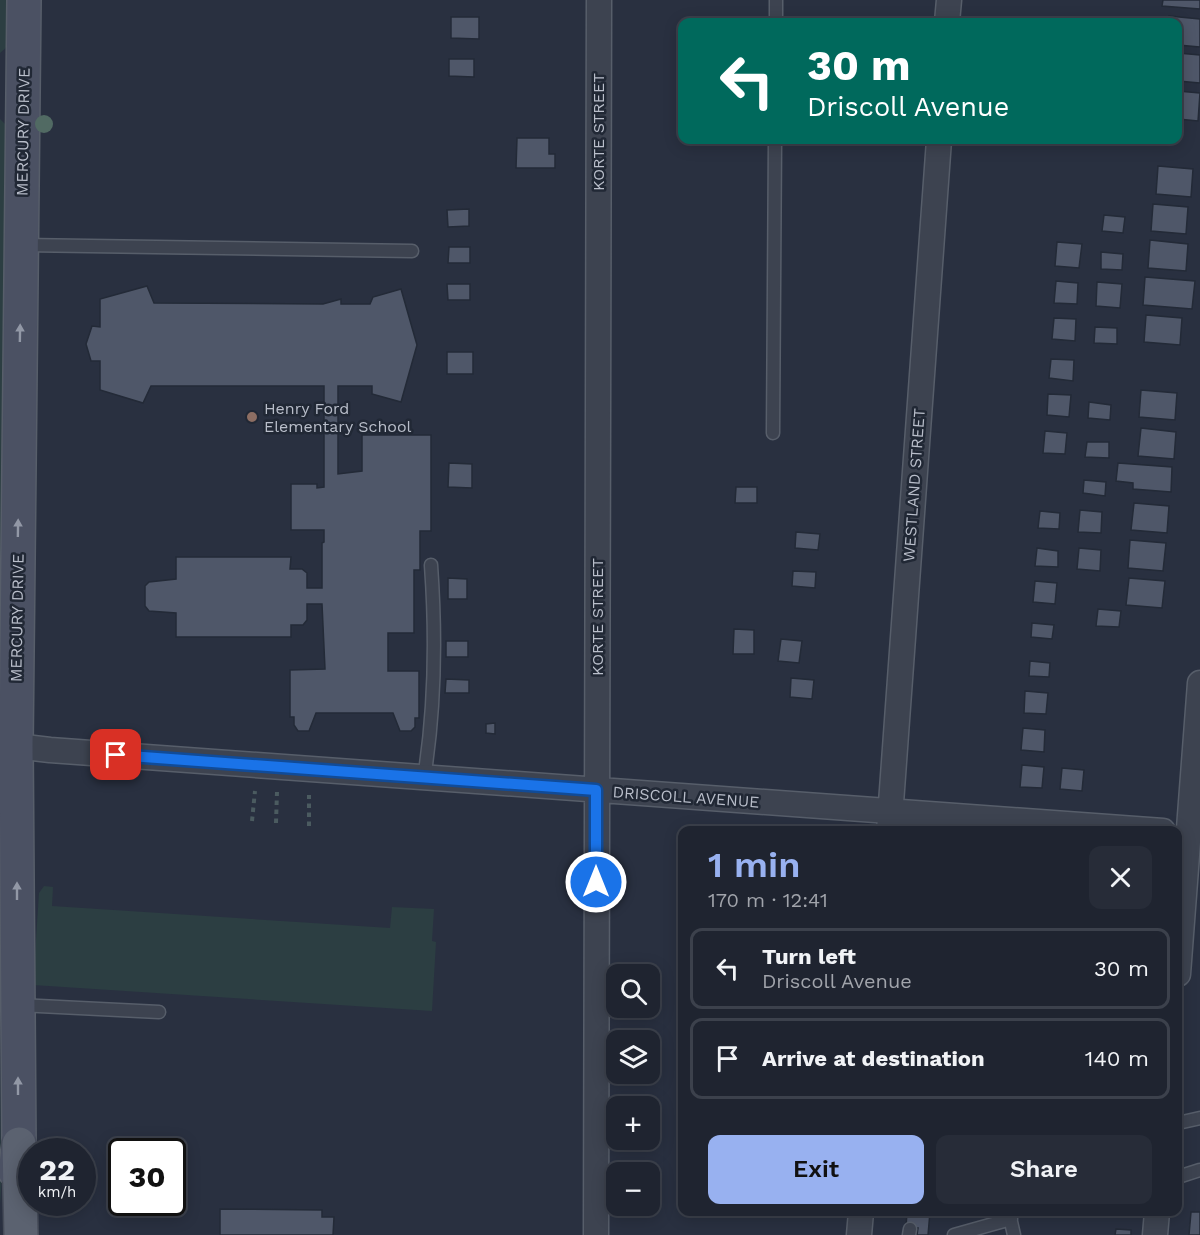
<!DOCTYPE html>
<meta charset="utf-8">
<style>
:root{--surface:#1f2430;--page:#272c38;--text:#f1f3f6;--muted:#a1a4ab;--line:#3c414c;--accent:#98b1f0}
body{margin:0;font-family:"Work Sans",sans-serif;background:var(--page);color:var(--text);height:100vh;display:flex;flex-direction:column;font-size:22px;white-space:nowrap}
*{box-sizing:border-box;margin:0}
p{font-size:20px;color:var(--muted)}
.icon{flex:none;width:33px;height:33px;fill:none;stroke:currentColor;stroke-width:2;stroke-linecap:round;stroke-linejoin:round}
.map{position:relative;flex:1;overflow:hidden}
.panel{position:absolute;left:678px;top:826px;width:504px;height:390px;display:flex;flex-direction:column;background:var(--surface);border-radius:12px;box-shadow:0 3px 15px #0003,0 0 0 2px var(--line)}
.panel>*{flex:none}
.banner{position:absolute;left:678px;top:18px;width:504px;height:126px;border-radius:12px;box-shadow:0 3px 15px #0003,0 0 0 2px var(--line);background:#00695c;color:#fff;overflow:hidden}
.buttons{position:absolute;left:606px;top:964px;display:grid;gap:12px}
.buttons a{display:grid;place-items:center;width:54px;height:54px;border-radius:12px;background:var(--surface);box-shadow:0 3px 15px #0003,0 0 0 2px var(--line);font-size:30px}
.speed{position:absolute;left:18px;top:1138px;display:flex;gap:12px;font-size:30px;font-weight:700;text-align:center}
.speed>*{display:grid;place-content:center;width:78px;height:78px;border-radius:50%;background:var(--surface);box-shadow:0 3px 15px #0003,0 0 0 2px var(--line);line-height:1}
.speed small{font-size:15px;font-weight:400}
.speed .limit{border:3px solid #111;border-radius:9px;background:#fff;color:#111}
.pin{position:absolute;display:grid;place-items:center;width:51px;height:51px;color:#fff;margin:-26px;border-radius:12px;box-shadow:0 3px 9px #0006}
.me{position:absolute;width:66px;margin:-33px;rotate:0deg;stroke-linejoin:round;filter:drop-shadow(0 0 4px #0008)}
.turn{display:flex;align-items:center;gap:21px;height:126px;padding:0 30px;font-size:27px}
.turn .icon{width:78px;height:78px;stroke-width:2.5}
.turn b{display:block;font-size:42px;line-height:51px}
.round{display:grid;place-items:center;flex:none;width:63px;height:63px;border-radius:12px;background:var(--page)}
.overview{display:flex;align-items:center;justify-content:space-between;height:102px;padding:0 30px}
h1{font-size:36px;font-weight:600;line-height:45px;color:var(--accent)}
.button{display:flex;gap:12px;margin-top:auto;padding:12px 30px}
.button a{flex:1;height:69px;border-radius:12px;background:var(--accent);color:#111;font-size:24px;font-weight:600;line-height:69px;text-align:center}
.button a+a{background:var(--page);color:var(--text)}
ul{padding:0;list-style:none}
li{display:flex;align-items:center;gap:18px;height:81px;margin:0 12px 9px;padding:0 18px;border:3px solid var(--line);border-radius:12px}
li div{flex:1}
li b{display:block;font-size:22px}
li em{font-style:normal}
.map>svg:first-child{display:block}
</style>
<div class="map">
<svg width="1200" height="1235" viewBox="0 0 1200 1235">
<rect width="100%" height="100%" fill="#293040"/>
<!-- green -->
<path fill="#2c3e42" d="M0,0H14L7,47L0,53Z
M0,119L10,129L0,725Z
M44,886L53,887L52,906L390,928L392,907L434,909L432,941L436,942L432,1011L33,985L39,893Z
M1,1026L6,1028L8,1085L0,1205Z"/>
<!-- building -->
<path fill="#4f5769" stroke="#232a37" stroke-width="1.5" d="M1163,0H1200V9L1162,6Z
M1169,16L1200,19V47L1178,45V22H1169Z
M451,17H479V39L451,38Z
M1178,53L1200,55V83L1178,81Z
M449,59H474V77L449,76Z
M1178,91L1200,93L1198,121L1178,119Z
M517,138H549V154H555V168H516Z
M1158,166L1193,169L1191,197L1156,194Z
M1153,204L1188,207L1186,234L1151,231Z
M469,209V226L448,227L447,210Z
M1104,215L1125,217L1123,233L1102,231Z
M1150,240L1188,244L1186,271L1148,268Z
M1057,242L1082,244L1079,268L1055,266Z
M449,247H470V263H448Z
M1101,252L1123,254L1122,270L1101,269Z
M1145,277L1195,281L1192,309L1143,305Z
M1056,281L1078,283L1077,304L1054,303Z
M1097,282L1122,284L1120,308L1096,306Z
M447,284H470V300H448Z
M147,286L154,303L323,304L341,299V304H370L373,297L401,289L417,345L401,402L372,394V386H338V474L362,471V435H431V531H420V570H414V633H388V671H419V718H415V727L411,731H400L393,713H316L309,731H298L294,725V717H290V670L325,669L322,604H307V620L303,625H291V637H176V613L149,611L145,606V586L149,582L176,579V557H291L290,569H302L307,573V588H322V543L324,542V530H291V484H317V488L324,487V386H151L143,403L100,390V361H91L86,344L92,326L100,327V299Z
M1146,315L1182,318L1180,345L1144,342Z
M1054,318L1076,319L1075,341L1052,339Z
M1095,327L1117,328V344L1094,343Z
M447,352H473V374H447Z
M1051,359L1074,360L1073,381L1049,378Z
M1141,390L1177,393L1175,420L1139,417Z
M1048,394L1071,395L1069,417L1047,415Z
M1089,402L1111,405L1110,420L1088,418Z
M1141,428L1176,432L1174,459L1138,456Z
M1045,431L1067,433L1065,454L1043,453Z
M1087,442H1109V458L1085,457Z
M449,463L472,464V488L448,487Z
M1118,463L1172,467L1171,492L1133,489V483L1116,481Z
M1084,480L1106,482L1105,496L1083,493Z
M736,487H757V503H735Z
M1134,503L1169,506L1167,533L1131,530Z
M1080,510L1102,512L1101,533L1078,532Z
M1040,511L1060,513L1059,529L1038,528Z
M796,532L820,534L818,550L795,548Z
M1130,540L1166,543L1163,571L1128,568Z
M1037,548L1058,551V567L1035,566Z
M1079,548L1101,550L1100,571L1077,569Z
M793,571L816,572L815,588L792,586Z
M448,578L467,579V599H448Z
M1129,578L1165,581L1162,608L1126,605Z
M1035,581L1057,583L1055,604L1033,602Z
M1098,609L1121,611L1119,627L1096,626Z
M1032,623L1054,625L1052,639L1031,637Z
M734,629L754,630V654H733Z
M781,639L802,641L799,663L778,661Z
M446,641H468V657H446Z
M1030,661L1050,663L1049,677L1029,676Z
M791,678L814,680L812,699L790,697Z
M446,679L469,680V693H445Z
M1025,691L1048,693L1046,714L1024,713Z
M495,723V734L486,733V724Z
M1023,728L1045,730L1044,752L1021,750Z
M1022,765L1044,767L1042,788L1020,787Z
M1062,768L1084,770L1082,791L1060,789Z
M220,1209L322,1210V1217H334L333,1235H220Z
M907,1212H930L928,1235H917L918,1228L906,1227Z
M1191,1212H1200V1235H1189Z
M1116,1229L1131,1230V1235H1115Z"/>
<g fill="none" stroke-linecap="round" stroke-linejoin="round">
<defs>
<path id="lane" d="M776,22V0
M23,245L412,251
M773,433L775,140
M424,778C435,709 436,635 431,565
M19,1005L159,1012
M1178,1123L1200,1118
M1178,1177L1200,1170
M1009,1213L1014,1235
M909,1235L910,1229
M954,1235L1011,1219"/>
<path id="street" d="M947,22L949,0
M6,735L16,746L50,750L1163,831
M889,831L939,140
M1178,974L1200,683
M596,1235L599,0
M859,1235L861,1212
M1155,1235L1157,1212"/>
<path id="secondary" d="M15,1171L19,1144L16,746L24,0"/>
<path id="primary" d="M19,1144L21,1235"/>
</defs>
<!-- lane casing -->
<use href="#lane" stroke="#575e6a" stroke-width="15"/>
<!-- street casing -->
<use href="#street" stroke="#575e6a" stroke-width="27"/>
<!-- secondary casing -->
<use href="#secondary" stroke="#575e6a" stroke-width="36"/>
<!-- primary casing -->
<use href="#primary" stroke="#464c59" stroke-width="36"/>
<!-- path -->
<path stroke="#4b5b60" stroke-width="4" stroke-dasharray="4.5 4.5" stroke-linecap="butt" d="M252,821L255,791
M276,823L277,792
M309,826V795"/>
<!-- lane -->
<use href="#lane" stroke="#3d4350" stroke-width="12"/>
<!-- street -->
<use href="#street" stroke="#3d4350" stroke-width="24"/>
<!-- secondary -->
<use href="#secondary" stroke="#4b5163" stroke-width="33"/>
<!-- primary -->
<use href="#primary" stroke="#5b6270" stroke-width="33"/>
</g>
<!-- trees -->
<circle fill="#516a63" cx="44" cy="124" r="9"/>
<!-- one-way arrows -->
<defs><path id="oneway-solid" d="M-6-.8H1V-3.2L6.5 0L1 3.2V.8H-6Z" transform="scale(1.5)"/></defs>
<g fill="#9298a6">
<use href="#oneway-solid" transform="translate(20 333) rotate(-89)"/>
<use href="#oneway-solid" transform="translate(18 528) rotate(-89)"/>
<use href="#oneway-solid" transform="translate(17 891) rotate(-90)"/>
<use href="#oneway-solid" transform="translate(18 1086) rotate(-90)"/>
</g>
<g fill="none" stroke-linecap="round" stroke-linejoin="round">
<defs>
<path id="route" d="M116,755L596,790V882"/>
</defs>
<!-- route casing -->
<use href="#route" stroke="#114b97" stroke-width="15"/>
<!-- route -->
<use href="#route" stroke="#1a73e8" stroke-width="10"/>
</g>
<!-- markers -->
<circle fill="#8d6e63" stroke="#212835" stroke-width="2" cx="252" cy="417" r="6"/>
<g text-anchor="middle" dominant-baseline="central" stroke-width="5" stroke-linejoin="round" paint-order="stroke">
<!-- street labels -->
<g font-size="16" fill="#b9beca" stroke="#212835">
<text transform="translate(23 132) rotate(-89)">MERCURY DRIVE</text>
<text transform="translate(598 132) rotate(-90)">KORTE STREET</text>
<text transform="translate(914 485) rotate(-86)">WESTLAND STREET</text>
<text transform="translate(597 617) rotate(-90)">KORTE STREET</text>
<text transform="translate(17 618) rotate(-89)">MERCURY DRIVE</text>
<text transform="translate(686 797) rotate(4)">DRISCOLL AVENUE</text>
</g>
<!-- poi labels -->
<g font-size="16" fill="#b9beca" stroke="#212835" text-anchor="start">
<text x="264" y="408">Henry Ford<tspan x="264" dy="18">Elementary School</tspan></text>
</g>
</g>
</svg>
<div class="buttons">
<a><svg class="icon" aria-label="search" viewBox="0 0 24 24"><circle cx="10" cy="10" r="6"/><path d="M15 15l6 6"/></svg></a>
<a><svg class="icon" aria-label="layers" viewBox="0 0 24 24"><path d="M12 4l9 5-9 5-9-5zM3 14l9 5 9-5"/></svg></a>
<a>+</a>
<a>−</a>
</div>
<div class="speed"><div>22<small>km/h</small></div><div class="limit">30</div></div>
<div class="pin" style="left:116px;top:755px;background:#d93025"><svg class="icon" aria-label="arrive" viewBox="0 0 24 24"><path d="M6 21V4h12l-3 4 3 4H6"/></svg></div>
<svg class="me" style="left:596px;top:882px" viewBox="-20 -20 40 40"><circle r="17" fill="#1a73e8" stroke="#fff" stroke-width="3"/><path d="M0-11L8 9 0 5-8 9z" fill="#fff"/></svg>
<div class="banner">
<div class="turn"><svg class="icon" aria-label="left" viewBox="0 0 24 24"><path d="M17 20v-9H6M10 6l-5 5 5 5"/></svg><div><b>30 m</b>Driscoll Avenue</div></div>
</div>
<section class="panel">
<div class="overview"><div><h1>1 min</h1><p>170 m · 12:41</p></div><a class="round"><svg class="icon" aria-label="close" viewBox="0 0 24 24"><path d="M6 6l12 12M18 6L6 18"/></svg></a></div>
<ul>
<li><svg class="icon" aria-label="left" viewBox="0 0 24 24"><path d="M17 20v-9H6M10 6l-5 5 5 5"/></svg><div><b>Turn left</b><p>Driscoll Avenue</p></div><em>30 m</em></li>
<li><svg class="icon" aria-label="arrive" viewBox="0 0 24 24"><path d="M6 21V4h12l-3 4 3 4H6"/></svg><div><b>Arrive at destination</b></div><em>140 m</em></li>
</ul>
<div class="button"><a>Exit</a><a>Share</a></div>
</section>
</div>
